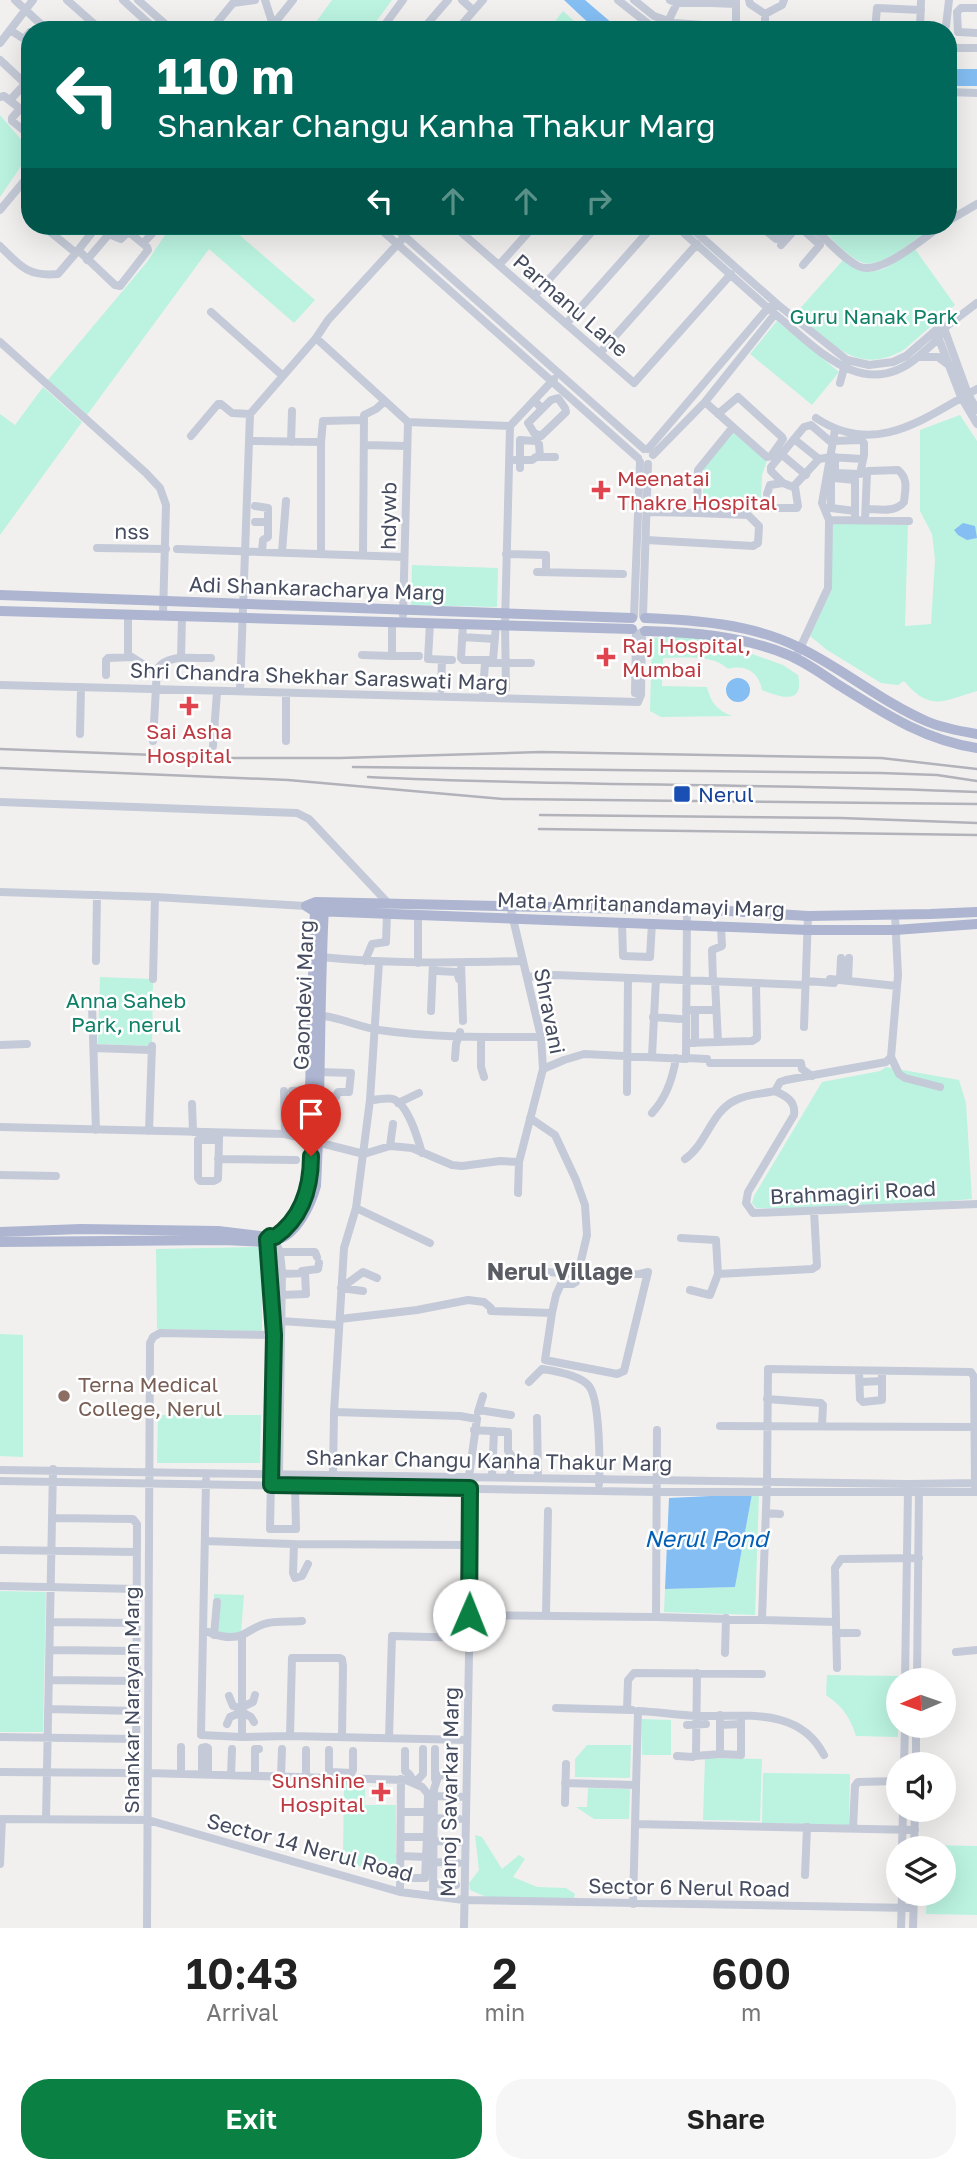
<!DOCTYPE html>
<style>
:root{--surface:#fff;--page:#f6f6f6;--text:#222;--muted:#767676;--accent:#0b8043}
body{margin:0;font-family:"Golos Text",sans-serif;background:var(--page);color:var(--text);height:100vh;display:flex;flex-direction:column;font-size:26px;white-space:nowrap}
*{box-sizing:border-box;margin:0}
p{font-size:23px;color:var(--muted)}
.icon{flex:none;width:38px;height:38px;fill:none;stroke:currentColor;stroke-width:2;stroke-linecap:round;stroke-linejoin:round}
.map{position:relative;height:1928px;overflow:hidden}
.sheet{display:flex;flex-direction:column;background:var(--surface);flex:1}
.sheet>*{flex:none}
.top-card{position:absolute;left:21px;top:21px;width:936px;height:214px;border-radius:28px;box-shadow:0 7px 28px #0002;background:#00695c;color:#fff;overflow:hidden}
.needle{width:46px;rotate:268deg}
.tools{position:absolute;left:886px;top:1668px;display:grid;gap:14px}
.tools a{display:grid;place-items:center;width:70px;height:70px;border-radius:50%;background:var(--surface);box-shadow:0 7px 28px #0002;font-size:35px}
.pin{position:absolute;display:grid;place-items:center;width:60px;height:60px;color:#fff;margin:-72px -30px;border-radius:50% 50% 50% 0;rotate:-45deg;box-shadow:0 0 7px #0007}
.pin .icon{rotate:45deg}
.me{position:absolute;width:77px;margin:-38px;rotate:1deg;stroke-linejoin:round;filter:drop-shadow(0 0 5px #0008)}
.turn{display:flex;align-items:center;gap:24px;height:147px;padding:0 21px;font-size:32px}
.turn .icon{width:91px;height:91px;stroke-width:2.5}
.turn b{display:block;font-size:49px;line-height:60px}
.lanes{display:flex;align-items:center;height:66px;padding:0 21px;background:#0003;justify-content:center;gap:35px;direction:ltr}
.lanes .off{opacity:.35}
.eta{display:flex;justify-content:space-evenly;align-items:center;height:119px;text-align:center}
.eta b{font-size:42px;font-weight:600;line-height:49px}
.primary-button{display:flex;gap:14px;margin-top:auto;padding:14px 21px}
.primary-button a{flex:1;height:80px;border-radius:28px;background:var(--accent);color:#fff;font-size:28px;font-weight:600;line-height:80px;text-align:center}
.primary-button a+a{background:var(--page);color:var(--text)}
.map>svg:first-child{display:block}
</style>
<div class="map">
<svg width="977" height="1928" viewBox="0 0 977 1928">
<rect width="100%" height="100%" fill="#f2f0ef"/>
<!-- green -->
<path fill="#bbf3e0" d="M332,0H392L370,30H310Z
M563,11L584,30H554L551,26Z
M0,115L30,150V153L0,197Z
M171,226H229L315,300L294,323L209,249L87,415L47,381L147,262Z
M819,226H933C918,237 880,271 861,262C845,255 831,237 819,226Z
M915,249L955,305L905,349C857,378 831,342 796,313L843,260C874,283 888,267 915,249Z
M777,321L839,372L812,405L750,354Z
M43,387L82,422L0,535V414L15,425Z
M960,415L977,441V691C943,701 930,712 904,681L898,685L881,683L827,650L810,636L831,591L832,523L908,525L905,626L931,624L935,560L932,534L920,511V430Z
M733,432L767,461L762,475L761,500H737L736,510L702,509L704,467Z
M412,565L498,568L497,607L411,605Z
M677,636L711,639L783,665L798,675C805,706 779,697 762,690C759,672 745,664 728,669C713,654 683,658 663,658L662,686L707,687C711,703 717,710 732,716L661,717L650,711L652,638Z
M100,977L153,979L152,1046L98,1044Z
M886,1067L959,1080L966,1103L972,1199L845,1210L756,1208L752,1203L754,1196L822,1082L880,1071Z
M262,1247V1331L157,1329L156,1249Z
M0,1334L23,1335V1457L0,1456Z
M158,1415H261L260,1463H157Z
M759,1493L755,1615L664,1612L665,1589L735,1587L752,1494Z
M0,1591L46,1592L43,1732H0Z
M214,1594L244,1595L241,1633H213Z
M827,1675L899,1676L898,1737L856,1736C850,1717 842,1706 826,1695Z
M642,1719L671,1720V1755H642Z
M587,1745H631L630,1778L575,1777V1759Z
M705,1758L762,1759L760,1821L703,1820Z
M763,1773L850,1774L849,1825L762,1823Z
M344,1779L365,1780V1805H396V1877L343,1861Z
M588,1788L630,1789L629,1819H594L576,1807H587Z
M475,1835L482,1837L502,1869L519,1855L525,1859L513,1877L537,1887L566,1888L575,1894L573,1901L491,1899L470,1890L469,1883L479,1870Z
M927,1845L977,1846V1915L926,1914L927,1894H943V1848H927Z"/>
<!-- water -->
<path fill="#84bef3" d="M564,0H585L620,30H596Z
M949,69H977V86H949Z
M963,523L975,526L977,538L967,540L958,535L954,530Z
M726 690a12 12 0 1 1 24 0a12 12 0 1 1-24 0Z
M752,1494L735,1587L665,1589L669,1498Z"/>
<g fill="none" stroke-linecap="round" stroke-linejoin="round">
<!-- minor -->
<path stroke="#c5cad8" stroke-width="8" d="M15,0L47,30
M67,0L101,30
M123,0L156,30
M138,0L172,30
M265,0L273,25
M462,0L473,10
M618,0L656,30
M634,0L654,16L674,23L731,27L736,25V0
M670,0L677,3H711L710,0
M749,0L750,4L765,14
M711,3L736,4
M977,8H961L957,12L958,32L977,33
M765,14L782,5L784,0
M765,14V30
M920,27L944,28L946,26L949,0
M10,30L24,39L30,32
M211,30L233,3L255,0
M269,30L293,0
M381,30L403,0
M422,30L448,0
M457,30L483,0
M664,30L677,3
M875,30L877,8L921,10
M920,30L921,0
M0,43L33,0
M948,48H977
M0,60L30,88
M948,92L977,93
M0,97L4,96L18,107L19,110L12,118V121L27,133H30
M10,100L25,84
M0,210L30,174
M948,221L977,204
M43,226L76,253L97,226
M377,226L638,458
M393,226L644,449
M454,226L634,383L731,274
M676,226L770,310
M689,226L777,304V306
M760,226L776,239L781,237L789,226
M799,226L820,245L803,265
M812,226C826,239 841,257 858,266C880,277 923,238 941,226
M464,234L472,226
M147,239L159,226
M781,245L798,226
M0,246C20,266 28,277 58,274L76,253
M78,250L115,285L120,286L148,250L147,247L130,233L126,234L121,239L109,234L87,260
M499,265L534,226
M534,296L597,226
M211,312L283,376
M566,324L653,226
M944,328L968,394L977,410
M937,334L961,397L977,424
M316,338L408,422L510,426L554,379
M0,342L146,473L160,488L166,505L163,615
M600,353L697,244
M921,357H938L950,366
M840,383L844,368
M534,400L542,409L551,400L558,398L565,408L566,412L541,436L534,433L528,423L542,409
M718,414L738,397L782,437L783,439L771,456L767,457L733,427
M816,418C876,458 924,418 977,389
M191,436L218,404H221L232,413L250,414
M794,439L819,459
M249,441L321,442
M833,441L861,440L864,443V455L860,474L835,473V457
M291,442L292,411
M832,443L811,425L804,427L771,467V471L783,483L793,487L819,459L831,457L862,459
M364,445L407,446
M648,449L768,308L777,304L847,360L869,365L893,362L906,356L936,330L944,328L977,303
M781,454L806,475
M653,455L705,402L775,314C817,348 864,404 919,356C929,347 938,341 944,328
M515,460H532L536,457H555
M520,468V440L536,441L539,444L540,457
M834,478L855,480V520
M831,481V508L855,511
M783,483L770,485L767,494L769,508H797L798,506L795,487
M255,506L268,508V537L263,540L262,552
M647,512L697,513L698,470L733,427L705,402
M829,520L909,521
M865,520L867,473L868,471L898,470C909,479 905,490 904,502C895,513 879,509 866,509
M255,522H268
M646,540L753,546L758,543L759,526L748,515L697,513
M97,548L166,549
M177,549L404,557
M282,552L286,501
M321,554V442L323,421L364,420
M506,554L546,555V572
M363,555L364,415L376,409L385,401
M537,572L623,574
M403,615L408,422
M634,616L640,462
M643,616L648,464
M392,623V656H419
M430,623L428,659L452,660
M463,624L461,658L463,660H493L496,625
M462,637L495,639
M362,655L392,656
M128,657V614
M181,659L182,616
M795,659L828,588L829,520L822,503L835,430
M106,675V660L108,658L132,657L157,673
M0,685L638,702
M441,689L442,660
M506,689L505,625L510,426
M240,691L250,414L316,338L328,320L405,236
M483,691L485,663H531
M286,693V741
M635,693L636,633
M638,702L641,695L642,632
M80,734L81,687
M153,741L157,669C168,653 193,659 211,658
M213,746L217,692
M0,802L297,813L309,819L388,903
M0,892L155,897L306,906
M510,906L541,1037L543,1069L519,1162L518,1193
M418,915V963
M622,923L623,956L650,957L652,923
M321,957C389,964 455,963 522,961
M96,961L97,895
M365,961L372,944L386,942L387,914
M461,963L463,1021
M437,971L457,972L459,979
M527,977L556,975L805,985
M153,979L155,897
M830,979L897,986
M840,979L841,958
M848,980L849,958
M806,981L834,983
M713,982L712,950L722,946L721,927
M715,982L718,1042L752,1041L757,1038L756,984
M92,1005L96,1130
M686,1010H716
M431,1011L433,963
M695,1013V1043
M316,1015C338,1016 358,1027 379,1030C434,1038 486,1037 541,1037
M653,1017L680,1019
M804,1027L808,916
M481,1037V1067L484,1077
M687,1043L718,1042
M0,1045L27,1044
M94,1048L151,1050
M652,1056L656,979
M891,1057L899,1074L905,1078L940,1087
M455,1058L456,1044L460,1032
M686,1058L707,1059
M710,1063H801L802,1069L812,1076
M543,1069L564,1060L584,1054L686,1059L687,910
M284,1091L285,1134
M292,1091L310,1090
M775,1091L780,1082L786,1080L886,1062L891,1057L898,975L895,915
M627,1092L628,978
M319,1096L336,1097L338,1092H349L351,1073L320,1072
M370,1100C377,1100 387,1097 393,1099C408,1104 418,1139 422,1153
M398,1103L419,1093
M192,1104L193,1132
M652,1113C666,1098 673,1077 676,1058
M530,1118L555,1135L576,1180L585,1205L587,1235L576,1282L573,1284H561L556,1295L552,1313
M0,1127L285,1134L364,1154L390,1146L393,1124
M149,1131L152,1046
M219,1140H198V1178L200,1181H214L218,1179L219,1140V1133
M390,1146L412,1148L452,1165L462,1166L500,1161L519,1162
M218,1159L296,1160
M685,1159C707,1144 711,1111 736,1100C747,1094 762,1094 775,1091C786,1096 796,1101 794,1115L748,1192L746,1203L753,1213L977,1204
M0,1175L56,1176
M356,1208L430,1243
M681,1238L716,1240L718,1274L710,1295L690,1290
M276,1243L280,1252L282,1272L279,1477
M269,1245L274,1335L270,1529H296L295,1486
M280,1252H315L317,1257
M302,1271L318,1269L319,1263
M718,1274L812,1269L817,1266L814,1211
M341,1288L363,1272L377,1278
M341,1288L363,1291
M281,1295L306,1294L305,1273L282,1274
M340,1319L417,1310L468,1300L484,1302L491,1308V1311L552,1313L545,1360L617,1374L624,1371L648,1272L640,1274L593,1275L547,1272
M281,1321L339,1325
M859,1371L860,1399L863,1402L882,1400V1371
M529,1382L542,1369C556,1371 580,1375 589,1386C600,1400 600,1465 599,1484
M860,1382L882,1381
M767,1399L821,1403L823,1405L822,1426
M479,1410L511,1415
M334,1412L460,1416L477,1419L469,1476L471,1545L464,1928
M478,1412L483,1396
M537,1418L538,1478
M720,1426L975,1427
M474,1430L508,1432V1451L511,1455L510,1477
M0,1470L908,1484L977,1483
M333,1474L334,1412L344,1248L356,1208L370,1100L379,962
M492,1477L494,1431
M206,1480L201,1735L242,1737L290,1736L467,1740
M0,1481L657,1492H977
M766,1513L780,1514
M205,1541L294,1544L471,1545
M294,1544L293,1573L295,1578L302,1576L308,1564
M0,1550L137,1552
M0,1586L137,1589
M469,1615L656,1617L836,1622L835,1568L841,1559L919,1558
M546,1615L548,1511
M656,1617L657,1430
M762,1619L767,1482L768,1369L971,1372L974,1377L975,1486
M50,1622L137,1623
M836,1622L837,1668
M203,1630C215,1635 229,1640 242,1635C251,1631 257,1625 268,1623C279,1621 291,1622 302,1621
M836,1633H857
M214,1635L217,1602
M242,1635V1737
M50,1650L136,1651
M956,1652L977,1650
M725,1653L726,1618
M49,1680L136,1681
M905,1680L908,1490
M917,1680L919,1487
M229,1696L233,1706L240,1708L253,1702L255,1695
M556,1708L632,1710
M48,1709L136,1711
M627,1710L628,1680L634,1673L762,1674
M227,1724L230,1717L242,1712L251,1717L254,1722
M687,1725L706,1724
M720,1725L741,1724
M290,1736L292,1658H340L342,1659L343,1666L342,1737
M0,1737L136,1739
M389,1738L392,1636L469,1638
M435,1749V1779
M405,1751V1771L409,1774L415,1783L423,1774V1749
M720,1754L741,1755V1716
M677,1756L693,1757L696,1754L697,1673
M695,1756L720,1754V1715
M904,1764L905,1726
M916,1764V1726
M181,1770V1747
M202,1771V1748L206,1747L208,1748V1771
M255,1771V1749H259
M0,1772L136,1773L137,1524L133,1519L52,1518
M306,1772V1750
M329,1772V1750
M331,1772L351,1773L353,1770V1751
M148,1773L406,1780L422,1787L428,1794L427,1837
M231,1775L232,1749
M281,1776L282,1749
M565,1783L635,1785
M434,1796L466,1797
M565,1803L566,1764
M401,1812H428
M433,1818L459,1819
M0,1819L148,1820L400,1892L464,1900L913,1908
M46,1819L53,1469
M635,1824L915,1830
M853,1828L855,1786L858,1782L898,1781
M404,1837H427L426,1857
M433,1841L458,1842
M902,1848L903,1810
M914,1848L915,1810
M400,1856L426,1857L425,1878H405L403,1870
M433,1862L458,1863
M0,1864L2,1819
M805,1875L807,1827
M433,1884L456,1885
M400,1892L401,1779
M433,1896L434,1789L438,1777L450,1771V1758
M633,1904L638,1711C658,1712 678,1715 698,1716C744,1717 799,1706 824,1755
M147,1928L150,1343L153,1337L160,1333L274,1335
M901,1928L902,1894
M913,1928L914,1894"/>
<!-- major -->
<path stroke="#adb5d1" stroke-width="10" d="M0,595L632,618
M0,611L632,629
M645,618C695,620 751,624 796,646C841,667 880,701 926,721C942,728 959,731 977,734
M645,631C693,632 741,636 786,654C804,661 821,673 837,684C882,712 923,740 977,748
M306,906L314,911L808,930H895L977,924
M306,906L316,902L728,911L808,916L930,914L977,912
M297,1214L307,1193L311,1173L310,1090L315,906
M0,1232L81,1229L218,1231L268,1237
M276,1240C297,1235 311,1204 316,1186C321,1093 319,1000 324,907
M0,1242L223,1240L267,1242"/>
<!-- rail -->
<path stroke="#b1b2ba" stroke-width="2.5" d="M0,749L232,758H340L541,752L881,758L977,769
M353,767L881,773L937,775L977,781
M0,768L288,780L503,799L977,804
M368,777C571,787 774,783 977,792
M540,815L841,818L977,823
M539,829L977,835"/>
</g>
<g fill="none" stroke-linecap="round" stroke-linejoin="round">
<defs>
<path id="route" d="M311,1156C311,1189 302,1218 275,1237L270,1236L267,1239L274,1335L271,1485L470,1488L469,1615"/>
</defs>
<!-- route casing -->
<use href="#route" stroke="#07532c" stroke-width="18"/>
<!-- route -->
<use href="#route" stroke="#0b8043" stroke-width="12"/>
</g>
<!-- markers -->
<g fill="#e0444e" stroke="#fff" stroke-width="2.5">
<path d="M597.5 479.5h7v7h7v7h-7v7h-7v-7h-7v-7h7z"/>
<path d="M602.5 646.5h7v7h7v7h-7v7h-7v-7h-7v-7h7z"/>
<path d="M185.5 695.5h7v7h7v7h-7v7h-7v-7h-7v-7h7z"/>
<path d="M377.5 1781.5h7v7h7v7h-7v7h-7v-7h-7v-7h7z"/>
</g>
<rect fill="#1a4fb4" stroke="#fff" stroke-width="2.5" x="673" y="785" width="18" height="18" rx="3.5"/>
<circle fill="#8d6e63" stroke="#fff" stroke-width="2.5" cx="64" cy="1396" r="7"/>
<g text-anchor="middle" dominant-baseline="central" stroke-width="5" stroke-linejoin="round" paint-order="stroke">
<!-- street labels -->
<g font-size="21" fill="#464c5f" stroke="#fff">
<text transform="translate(571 305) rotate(41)">Parmanu Lane</text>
<text transform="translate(388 516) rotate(-89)">hdywb</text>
<text transform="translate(132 531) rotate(1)">nss</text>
<text transform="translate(317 588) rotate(2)">Adi Shankaracharya Marg</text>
<text transform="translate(319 676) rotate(2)">Shri Chandra Shekhar Saraswati Marg</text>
<text transform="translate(641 904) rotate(2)">Mata Amritanandamayi Marg</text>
<text transform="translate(303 995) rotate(-88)">Gaondevi Marg</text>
<text transform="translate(550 1011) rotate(79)">Shravani</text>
<text transform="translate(853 1192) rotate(-3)">Brahmagiri Road</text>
<text transform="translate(489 1460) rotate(1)">Shankar Changu Kanha Thakur Marg</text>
<text transform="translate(131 1700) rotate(-90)">Shankar Narayan Marg</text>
<text transform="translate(449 1792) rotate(-89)">Manoj Savarkar Marg</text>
<text transform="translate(310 1847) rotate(15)">Sector 14 Nerul Road</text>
<text transform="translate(689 1887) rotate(1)">Sector 6 Nerul Road</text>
</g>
<!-- park labels -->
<g font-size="21" fill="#0f8167" stroke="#fff">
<text x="874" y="316">Guru Nanak Park</text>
<text x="126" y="1000">Anna Saheb<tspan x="126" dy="24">Park, nerul</tspan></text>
</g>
<!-- health labels -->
<g font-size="21" fill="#be3a42" stroke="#fff" text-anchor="start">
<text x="617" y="478">Meenatai<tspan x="617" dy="24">Thakre Hospital</tspan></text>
<text x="622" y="645">Raj Hospital,<tspan x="622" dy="24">Mumbai</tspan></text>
<text x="189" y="731" text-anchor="middle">Sai Asha<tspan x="189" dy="24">Hospital</tspan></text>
<text x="365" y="1780" text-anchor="end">Sunshine<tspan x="365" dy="24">Hospital</tspan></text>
</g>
<!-- transit labels -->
<g font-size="21" fill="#164399" stroke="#fff" text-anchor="start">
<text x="698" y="794">Nerul</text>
</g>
<!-- education labels -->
<g font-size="21" fill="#785e54" stroke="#fff" text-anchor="start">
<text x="78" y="1384">Terna Medical<tspan x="78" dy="24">College, Nerul</tspan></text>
</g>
<!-- neighbourhood labels -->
<g font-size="23" font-weight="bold" fill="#5b5d65" stroke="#fff">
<text x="560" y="1271">Nerul Village</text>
</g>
<!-- water labels -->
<g font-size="23" font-style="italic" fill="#015fb7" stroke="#fff">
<text x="706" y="1538">Nerul Pond</text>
</g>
</g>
</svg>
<div class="tools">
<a><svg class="needle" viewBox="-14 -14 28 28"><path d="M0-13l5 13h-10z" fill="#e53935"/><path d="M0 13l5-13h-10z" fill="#767676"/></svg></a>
<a><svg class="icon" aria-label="sound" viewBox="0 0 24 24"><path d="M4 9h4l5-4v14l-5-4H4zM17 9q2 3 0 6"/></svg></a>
<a><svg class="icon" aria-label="layers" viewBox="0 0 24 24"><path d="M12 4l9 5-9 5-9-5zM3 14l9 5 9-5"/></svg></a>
</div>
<div class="pin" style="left:311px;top:1156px;background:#d93025"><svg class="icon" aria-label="arrive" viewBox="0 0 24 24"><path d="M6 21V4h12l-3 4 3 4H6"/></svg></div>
<svg class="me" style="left:469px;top:1615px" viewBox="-20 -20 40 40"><circle r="19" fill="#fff"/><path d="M0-13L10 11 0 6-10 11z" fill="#0b8043"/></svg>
<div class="top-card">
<div class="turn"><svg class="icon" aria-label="left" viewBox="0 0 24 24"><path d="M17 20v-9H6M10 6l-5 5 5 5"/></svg><div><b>110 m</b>Shankar Changu Kanha Thakur Marg</div></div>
<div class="lanes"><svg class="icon" aria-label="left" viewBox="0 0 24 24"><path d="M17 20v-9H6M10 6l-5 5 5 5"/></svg><svg class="icon off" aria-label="ahead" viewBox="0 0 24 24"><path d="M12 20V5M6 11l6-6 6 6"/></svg><svg class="icon off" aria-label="ahead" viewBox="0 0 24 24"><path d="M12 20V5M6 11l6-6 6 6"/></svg><svg class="icon off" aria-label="right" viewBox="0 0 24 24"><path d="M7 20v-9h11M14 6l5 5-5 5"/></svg></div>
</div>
</div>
<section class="sheet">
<div class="eta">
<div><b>10:43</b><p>Arrival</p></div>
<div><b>2</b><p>min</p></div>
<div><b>600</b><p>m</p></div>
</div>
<div class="primary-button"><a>Exit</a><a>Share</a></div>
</section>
